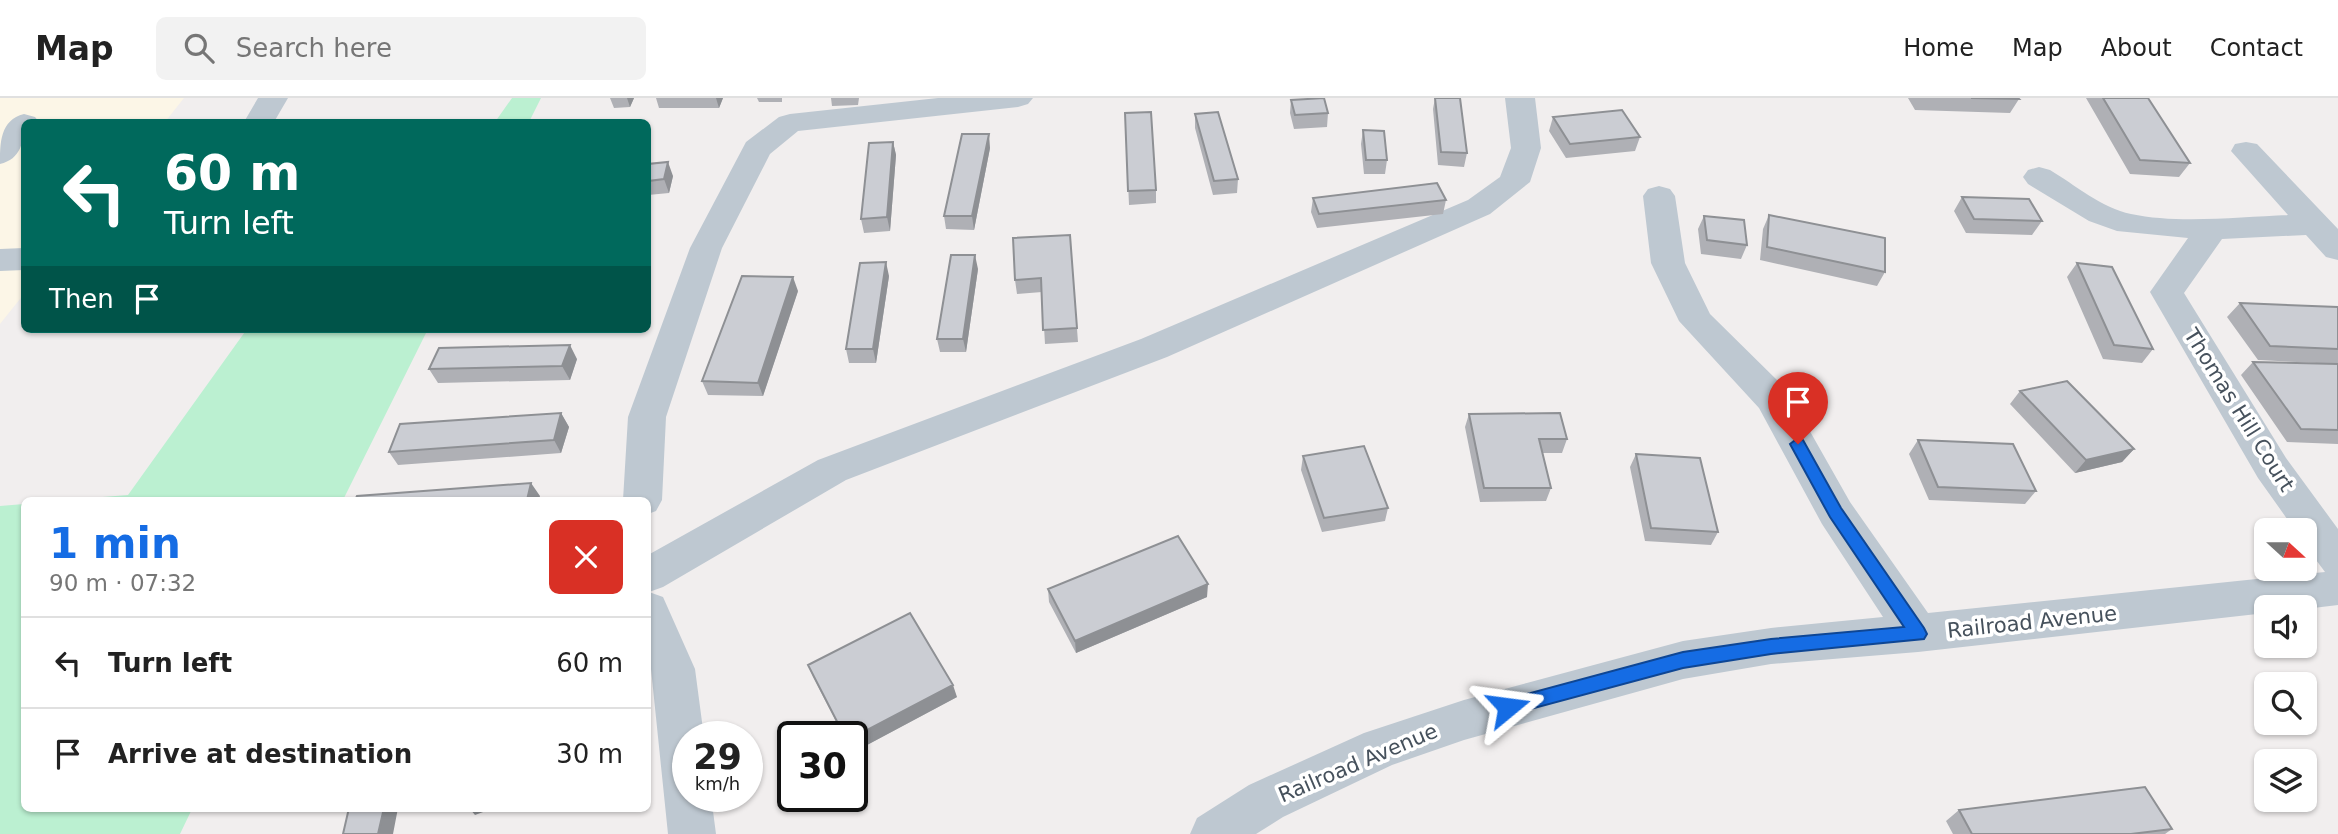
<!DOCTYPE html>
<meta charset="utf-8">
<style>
:root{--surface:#fff;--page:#f2f2f2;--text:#222;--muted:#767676;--line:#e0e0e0;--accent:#156ce4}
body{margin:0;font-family:"DejaVu Sans",sans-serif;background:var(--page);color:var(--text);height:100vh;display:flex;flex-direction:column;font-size:26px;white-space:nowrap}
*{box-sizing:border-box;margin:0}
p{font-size:23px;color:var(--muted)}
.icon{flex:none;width:38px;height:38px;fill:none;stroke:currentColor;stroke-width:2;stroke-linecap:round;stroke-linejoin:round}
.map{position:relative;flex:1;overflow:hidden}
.panel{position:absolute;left:21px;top:399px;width:630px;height:315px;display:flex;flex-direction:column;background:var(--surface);border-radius:10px;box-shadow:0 2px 5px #0004}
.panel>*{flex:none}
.top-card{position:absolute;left:21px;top:21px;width:630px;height:214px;border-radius:10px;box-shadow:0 2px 5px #0004;background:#00695c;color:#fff;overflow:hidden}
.needle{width:46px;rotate:111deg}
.tools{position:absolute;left:2254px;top:420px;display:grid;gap:14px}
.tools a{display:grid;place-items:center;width:63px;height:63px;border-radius:10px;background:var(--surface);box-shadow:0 2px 5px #0004;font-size:35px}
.speed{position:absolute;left:672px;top:623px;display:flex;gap:14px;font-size:35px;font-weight:700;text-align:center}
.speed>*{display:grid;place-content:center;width:91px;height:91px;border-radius:50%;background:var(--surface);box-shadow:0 2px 5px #0004;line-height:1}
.speed small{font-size:18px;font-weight:400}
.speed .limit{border:4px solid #111;border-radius:10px;background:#fff;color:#111}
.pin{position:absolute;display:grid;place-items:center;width:60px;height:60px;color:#fff;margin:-72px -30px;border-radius:50% 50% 50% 0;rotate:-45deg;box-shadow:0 0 7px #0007}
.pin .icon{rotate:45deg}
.me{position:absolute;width:77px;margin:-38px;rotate:74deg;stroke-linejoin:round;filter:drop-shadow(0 0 5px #0008)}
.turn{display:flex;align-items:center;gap:24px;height:147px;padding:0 28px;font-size:32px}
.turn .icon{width:91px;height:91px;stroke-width:2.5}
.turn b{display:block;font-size:49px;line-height:60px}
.then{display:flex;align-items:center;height:66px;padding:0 28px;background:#0003;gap:14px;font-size:26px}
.round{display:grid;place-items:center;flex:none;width:74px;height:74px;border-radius:10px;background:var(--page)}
.summary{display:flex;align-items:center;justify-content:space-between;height:119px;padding:0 28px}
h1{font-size:42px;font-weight:600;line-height:52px;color:var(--accent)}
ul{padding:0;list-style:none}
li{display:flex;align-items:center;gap:21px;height:91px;padding:0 28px;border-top:2px solid var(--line)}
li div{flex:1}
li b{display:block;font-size:26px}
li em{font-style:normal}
header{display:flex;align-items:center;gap:42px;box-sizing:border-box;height:98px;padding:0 35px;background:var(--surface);border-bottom:2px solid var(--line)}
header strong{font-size:33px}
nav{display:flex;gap:38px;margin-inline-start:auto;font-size:24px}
.search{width:490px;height:63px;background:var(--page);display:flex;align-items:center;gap:18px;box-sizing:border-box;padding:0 24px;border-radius:10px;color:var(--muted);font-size:26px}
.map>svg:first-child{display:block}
</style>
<header>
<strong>Map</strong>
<div class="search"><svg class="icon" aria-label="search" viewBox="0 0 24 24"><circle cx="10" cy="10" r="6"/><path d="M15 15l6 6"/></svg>Search here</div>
<nav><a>Home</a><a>Map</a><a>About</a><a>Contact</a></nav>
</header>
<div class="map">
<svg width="2338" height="736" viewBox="0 0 2338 736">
<rect width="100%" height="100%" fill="#f1eeee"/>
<!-- commercial -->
<path fill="#fcf6e7" d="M0,0H184L165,24H24V196L0,226Z"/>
<!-- green -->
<path fill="#bbf0d1" d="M512,0H541L529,24H495Z
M247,231H428L343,402H65L128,397Z
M24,406V710L192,711L180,736H0V408Z"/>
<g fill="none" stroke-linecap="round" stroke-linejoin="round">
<!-- minor -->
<path fill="#bec8d1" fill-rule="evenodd" d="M258,0H288L274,24H244Z
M938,0H1033L1028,6L1018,9L798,33L770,56L722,150L666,319L662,402L656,413L648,416V402H623L628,319L690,150L746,44L779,19L790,16Z
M1505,0H1535L1541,50L1530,84L1490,116L1167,259L846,382L663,489L649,494L663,499L695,571L704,639H688V698H711L716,736H668L651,571L648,562V457L818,362L1141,241L1468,102L1500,79L1511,50Z
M24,16L35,19L39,24H24C24,44 21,61 0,66C0,45 0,22 24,16Z
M2246,44L2257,46L2338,131V162L2326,159L2306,137L2222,141L2184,195L2286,360L2338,431V507L2305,511L2266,509V515L1918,554L1771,566L1683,581L1464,642L1392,667L1283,719L1256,736H1190L1197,720L1249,687L1364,635L1464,602L1683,543L1771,530L1883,519L1822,426L1759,310L1679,223L1651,165L1643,98L1648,91L1659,88L1670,91L1675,98L1685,165L1710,216L1786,291L1850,404L1928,515L2325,474L2305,447V432H2295L2258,380L2150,194L2188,140L2117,133L2089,123L2028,86L2023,79L2028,72L2039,69L2050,72C2075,87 2102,110 2131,116C2177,126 2240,119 2288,117L2231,53L2235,46Z
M24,150V172L0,173V151Z"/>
</g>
<!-- wall -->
<path fill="#afb0b5" d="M610,0H634L630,9L614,10Z
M656,0H723L719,10H659Z
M757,0H782V4H759Z
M831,0H859L858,7L832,8Z
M1435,0H1460L1467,55L1464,69L1438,67L1433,11Z
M1908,0H2018L2019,1L2010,15L1915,12Z
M2086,0H2148L2190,65L2179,79L2130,76Z
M1291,2L1328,15L1327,29L1294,31L1290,15Z
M1125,15L1156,92V105L1129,107Z
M1195,16L1238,81L1237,95L1213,97L1195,30Z
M1553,19L1640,39L1635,53L1566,60L1549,33Z
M1363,32L1387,62L1385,76H1364L1361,46Z
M893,44L896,57L890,133L864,135L861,121Z
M990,50L974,132L946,131L944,118Z
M648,66L673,78L669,95L648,97Z
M1962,99L2042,123L2032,137L1966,135L1954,113Z
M1313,100L1446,102L1443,116L1317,130L1311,114Z
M1769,117L1885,174L1877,188L1760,162L1763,131Z
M1704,118L1747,147L1741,161L1701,156L1698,131Z
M1070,137L1078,244L1045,246L1042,194L1017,196L1015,182Z
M2077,165L2153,251L2142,265L2103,261L2067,179Z
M978,171L966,254H940L937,241Z
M889,178L876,265H849L846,251Z
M798,193L763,298L708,297L702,283Z
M2240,205L2338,209V266L2258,262L2227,219Z
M577,261L570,282L438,285L429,271Z
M2253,264L2338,266V346L2287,344L2241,277Z
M2020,293L2134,351L2122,364L2075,375L2010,306Z
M561,315L569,329L561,355L398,367L389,354Z
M1469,316L1567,341L1562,355H1542L1551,390L1546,403L1480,404L1465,329Z
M1918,342L2036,393L2025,406L1929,402L1909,356Z
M1636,356L1718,434L1711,447L1645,443L1630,369Z
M1303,358L1388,410L1385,423L1322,434L1301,372Z
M1048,491L1207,499L1076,555L1049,504Z
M808,567L957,599L852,655V639H844L813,579Z
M1959,712L2172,731L2165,736H1953L1946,723Z"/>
<!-- shaded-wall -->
<path fill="#8e9094" d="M627,0H634L630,9Z
M716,0H723L719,10Z
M989,36L990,50L974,132L972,118Z
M893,44L896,57L890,133L887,119Z
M668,64L673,78L669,95L664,81Z
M975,157L978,171L966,254L963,241Z
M886,164L889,178L876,265L873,251Z
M793,179L798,193L763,298L758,285Z
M570,247L577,261L570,282L562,268Z
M561,315L569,329L561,355L554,342Z
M2134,351L2122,364L2075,375L2086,362Z
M531,385L540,398L539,402H527Z
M1208,486L1207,499L1076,555L1075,543Z
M953,587L957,599L852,655V640Z
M384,710H398L393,736H378Z
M469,710H494L475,717Z"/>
<!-- building -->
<path fill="#cbcdd3" stroke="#8e9094" stroke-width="2" d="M1324,0L1328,15L1295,17L1291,2Z
M1435,0H1460L1467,55L1441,54Z
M1971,0H2018L2019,1Z
M2103,0H2148L2190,65L2140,62Z
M1622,12L1640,39L1570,46L1553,19Z
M1151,14L1156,92L1128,93L1125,15Z
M1218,14L1238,81L1214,83L1195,16Z
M1363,32L1384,33L1387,62H1366Z
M962,36H989L972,118H944Z
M893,44L887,119L861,121L869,45Z
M668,64L664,81L648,83V66Z
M1437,85L1446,102L1319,116L1313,100Z
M1962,99L2029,101L2042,123L1974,121Z
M1769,117L1885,140V174L1767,149Z
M1704,118L1744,122L1747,147L1707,142Z
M1070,137L1077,230L1043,232L1041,180L1015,182L1013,140Z
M951,157H975L963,241H937Z
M886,164L873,251H846L860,165Z
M2077,165L2112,169L2153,251L2114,247Z
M742,178L793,179L758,285L702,283Z
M2240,205L2338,209V251L2270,248Z
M570,247L562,268L429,271L439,250Z
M2253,264L2338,266V332L2301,331Z
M2067,283L2134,351L2086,362L2020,293Z
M561,315L554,342L389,354L400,326Z
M1560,315L1567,341H1539L1551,390H1484L1469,316Z
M1918,342L2013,346L2036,393L1938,389Z
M1364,348L1388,410L1324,420L1303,358Z
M1636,356L1700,360L1718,434L1651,430Z
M531,385L527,402H355L357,398Z
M1178,438L1208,486L1075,543L1048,491Z
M910,515L953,587L852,640V639H845L808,567Z
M2145,689L2172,731L2131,736H1972L1959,712Z
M349,710H384L378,736H343Z"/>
<!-- route -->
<path fill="#156ce4" stroke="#0e4694" stroke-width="2" d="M1798,340L1803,342L1841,410L1924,530L1927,536L1924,541L1771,556L1683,570L1508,617L1502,615L1499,609L1502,603L1508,601L1683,554L1771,541L1904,529L1830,419L1790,346Z"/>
<g text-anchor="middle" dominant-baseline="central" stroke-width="7" stroke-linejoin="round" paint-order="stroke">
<!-- street labels -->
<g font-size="21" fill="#46515c" stroke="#fff">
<text transform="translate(2239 312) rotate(58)">Thomas Hill Court</text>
<text transform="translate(2032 524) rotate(-6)">Railroad Avenue</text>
<text transform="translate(1358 665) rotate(-23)">Railroad Avenue</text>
</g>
</g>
</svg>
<div class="tools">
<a><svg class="needle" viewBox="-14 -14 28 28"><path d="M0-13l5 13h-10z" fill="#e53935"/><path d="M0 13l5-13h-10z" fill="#767676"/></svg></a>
<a><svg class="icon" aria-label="sound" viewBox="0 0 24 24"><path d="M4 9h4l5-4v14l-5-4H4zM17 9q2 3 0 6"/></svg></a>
<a><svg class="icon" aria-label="search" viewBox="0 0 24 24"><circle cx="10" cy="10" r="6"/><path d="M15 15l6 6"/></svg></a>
<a><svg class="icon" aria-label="layers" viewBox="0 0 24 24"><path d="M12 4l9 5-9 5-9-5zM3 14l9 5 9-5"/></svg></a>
</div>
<div class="speed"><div>29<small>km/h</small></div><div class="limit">30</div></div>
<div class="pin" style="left:1798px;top:346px;background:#d93025"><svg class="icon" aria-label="arrive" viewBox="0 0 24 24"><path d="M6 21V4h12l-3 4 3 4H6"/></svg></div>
<svg class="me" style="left:1508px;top:609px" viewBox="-20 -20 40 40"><path d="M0-17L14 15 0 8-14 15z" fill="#156ce4" stroke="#fff" stroke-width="4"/></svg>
<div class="top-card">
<div class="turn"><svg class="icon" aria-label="left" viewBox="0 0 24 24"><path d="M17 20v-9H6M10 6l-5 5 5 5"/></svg><div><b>60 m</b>Turn left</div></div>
<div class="then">Then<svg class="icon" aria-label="arrive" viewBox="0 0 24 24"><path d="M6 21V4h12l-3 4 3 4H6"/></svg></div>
</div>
<section class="panel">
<div class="summary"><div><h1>1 min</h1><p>90 m · 07:32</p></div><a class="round" style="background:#d93025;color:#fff"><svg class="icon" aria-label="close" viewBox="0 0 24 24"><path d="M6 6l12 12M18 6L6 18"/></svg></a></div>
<ul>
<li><svg class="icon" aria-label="left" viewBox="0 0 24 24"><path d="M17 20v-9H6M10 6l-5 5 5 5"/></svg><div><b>Turn left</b></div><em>60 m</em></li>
<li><svg class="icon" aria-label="arrive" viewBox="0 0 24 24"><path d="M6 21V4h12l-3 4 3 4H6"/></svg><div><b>Arrive at destination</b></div><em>30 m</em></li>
</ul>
</section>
</div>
